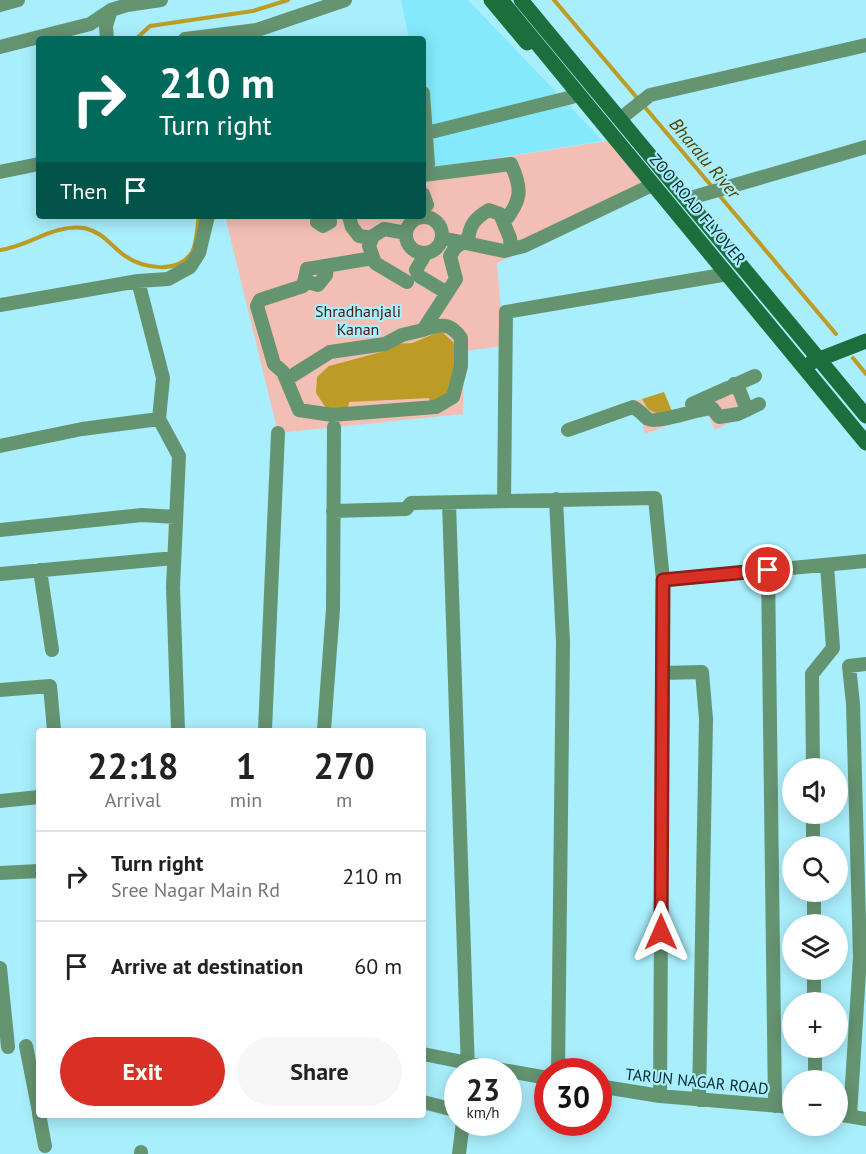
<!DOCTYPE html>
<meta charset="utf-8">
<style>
:root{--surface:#fff;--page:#f6f6f6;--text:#222;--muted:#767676;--line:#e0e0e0;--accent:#d93025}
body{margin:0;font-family:"PT Sans",sans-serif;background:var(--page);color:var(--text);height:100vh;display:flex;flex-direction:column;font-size:22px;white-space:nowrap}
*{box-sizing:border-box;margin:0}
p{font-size:20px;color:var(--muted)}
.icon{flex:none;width:33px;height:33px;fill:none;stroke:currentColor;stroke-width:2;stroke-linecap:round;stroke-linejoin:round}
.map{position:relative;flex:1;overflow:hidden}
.details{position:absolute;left:36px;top:728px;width:390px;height:390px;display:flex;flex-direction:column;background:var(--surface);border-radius:6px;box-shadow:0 3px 15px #0003}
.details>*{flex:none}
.top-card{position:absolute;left:36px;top:36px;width:390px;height:183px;border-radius:6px;box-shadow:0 3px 15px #0003;background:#00695c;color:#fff;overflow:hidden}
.fabs{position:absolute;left:782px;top:758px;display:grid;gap:12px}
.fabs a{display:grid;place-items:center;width:66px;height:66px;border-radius:50%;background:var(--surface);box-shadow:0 3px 15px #0003;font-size:30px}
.speed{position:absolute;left:444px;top:1058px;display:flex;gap:12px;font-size:30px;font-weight:700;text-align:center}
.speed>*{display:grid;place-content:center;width:78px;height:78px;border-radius:50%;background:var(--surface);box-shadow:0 3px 15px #0003;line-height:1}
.speed small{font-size:15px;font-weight:400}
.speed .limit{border:9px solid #d22;background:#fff;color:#111}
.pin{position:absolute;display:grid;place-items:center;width:51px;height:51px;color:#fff;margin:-26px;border:3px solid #fff;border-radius:50%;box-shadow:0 2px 6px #0007}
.me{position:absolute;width:66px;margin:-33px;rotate:0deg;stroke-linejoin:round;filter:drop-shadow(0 0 4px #0008)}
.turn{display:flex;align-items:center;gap:21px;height:126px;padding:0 24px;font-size:27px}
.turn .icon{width:78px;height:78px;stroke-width:2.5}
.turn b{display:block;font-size:42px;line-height:51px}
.then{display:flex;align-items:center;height:57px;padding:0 24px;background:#0003;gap:12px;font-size:22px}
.eta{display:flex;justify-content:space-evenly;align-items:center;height:102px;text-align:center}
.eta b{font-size:36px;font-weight:700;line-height:42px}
.action{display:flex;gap:12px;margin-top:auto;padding:12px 24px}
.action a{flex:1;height:69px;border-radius:36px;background:var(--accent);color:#fff;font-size:24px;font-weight:700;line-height:69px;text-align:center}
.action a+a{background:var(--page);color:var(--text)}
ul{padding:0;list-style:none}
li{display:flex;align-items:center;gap:18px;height:90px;padding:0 24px;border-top:2px solid var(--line)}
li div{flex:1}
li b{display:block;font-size:22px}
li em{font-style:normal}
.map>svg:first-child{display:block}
</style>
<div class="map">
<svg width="866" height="1154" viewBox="0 0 866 1154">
<rect width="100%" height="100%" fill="#a9eefc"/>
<!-- built -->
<path fill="#84e9fd" d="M401,0H468L603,141L432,168L423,161V39H409Z"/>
<!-- green -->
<path fill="#f3bfb4" d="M619,139L661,187L497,263L504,346L464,351L463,414L278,433L225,216H423V170Z
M741,376L754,410L715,430L706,411L645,434L638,406L620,410L619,404L642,399L648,409L659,415L707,399Z"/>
<!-- water -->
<path fill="#bc9b27" d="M441,331L463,351L450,394L431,409L429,398L349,402L348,410L326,408L316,393L317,377L329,366L381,352L393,344L412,343Z
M664,392L672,411L659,415L648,409L642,399Z"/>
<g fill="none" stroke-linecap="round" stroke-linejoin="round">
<!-- stream -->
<path stroke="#bc9b27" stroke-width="4" d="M554,0L638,99
M136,39L150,26L253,11L288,0
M643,105L714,189
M719,195L836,334
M0,250C30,246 53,224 84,228C103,232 110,245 125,256C143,268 178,275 192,252C197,244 197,226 199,216
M853,358L866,374"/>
<!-- street -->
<path stroke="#659471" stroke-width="14" d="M0,5L18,0
M107,39L106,26L111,10
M185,39L257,30L345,0
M0,47L90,24L111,10L127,5L161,0
M423,93L428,164L423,165
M620,119L650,95L866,45
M427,133L572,97
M0,172L39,164
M423,175L511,164C523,190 521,201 504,222
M423,194L427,205L423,207
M687,199L866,147
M318,216L317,222L323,226L330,222L329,216
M406 235a18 18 0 1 1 36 0a18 18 0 1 1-36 0Z
M349,217L352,227L359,236L372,238
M406,233L384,229L373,236L369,246L375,263L407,282
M442,238L504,251L524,246L648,187
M468,242C469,225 475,218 489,210L500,214L510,238L511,249
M426,253L416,270L419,276L447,293L456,279L450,256L455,248L464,241
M373,258L307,269L303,286L260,300L257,306L274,364L283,372L299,410L332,415L436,407L453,397L461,366V338C450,322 440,324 423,330L447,293
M138,281L163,378L159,419L179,456L173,587L178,730
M305,281L318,285L326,275L327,266
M0,305L138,281L168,279L190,267L199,253L208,216
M287,379L330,352L385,344L402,335L423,330
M734,384L740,392L747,410
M692,404L755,376
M568,430L633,407C639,410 643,415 648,419C657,424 697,409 712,408L719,417L738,414L759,404
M0,446L82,429L159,419
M556,499L563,642L558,1071
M504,501L506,312L722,275
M449,503L468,1071
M333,511L406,509L411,503L655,498L663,580
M0,530L142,515L176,517
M40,570L52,650
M768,570L775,1106
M0,574L174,558
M663,673L702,672L706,719L699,1100
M0,690L50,686L54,730
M265,730L278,433
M324,730L333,609L334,427
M813,768L812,674L833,648L827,565
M0,801L39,797
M813,813V846
M0,873L39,871
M814,891V924
M0,968L8,1047
M814,969V1002
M26,1046L39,1112
M815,1047V1080
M423,1054L508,1071
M508,1071L548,1078
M598,1086L660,1096L792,1107
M660,1096L663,580L866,561
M423,1102L458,1111
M39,1114L45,1146
M837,1114L866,1119
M850,1116L860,957L853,704L849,666L866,664
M141,1154V1152
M459,1154L463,1122"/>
<!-- secondary -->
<path stroke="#1c6e3c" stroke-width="15" d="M491,0L527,43
M521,0L866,416
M812,362L866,341"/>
<!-- secondary-bridge -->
<path stroke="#1c6e3c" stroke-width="15" d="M501,0L866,443"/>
</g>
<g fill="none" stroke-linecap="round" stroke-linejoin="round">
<defs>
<path id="route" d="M661,932L663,580L768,570"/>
</defs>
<!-- route casing -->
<use href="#route" stroke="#8d1f18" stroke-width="15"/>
<!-- route -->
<use href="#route" stroke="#d93025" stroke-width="10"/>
</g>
<g text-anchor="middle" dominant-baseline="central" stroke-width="4.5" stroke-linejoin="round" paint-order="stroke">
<!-- street labels -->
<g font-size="16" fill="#00272e" stroke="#a9eefc">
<text transform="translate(698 209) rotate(50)">ZOO ROAD FLYOVER</text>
<text transform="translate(697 1081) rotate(6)">TARUN NAGAR ROAD</text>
</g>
<!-- park labels -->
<g font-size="16" fill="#49180f" stroke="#a9eefc">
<text x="358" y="311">Shradhanjali<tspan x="358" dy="18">Kanan</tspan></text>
</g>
<!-- water labels -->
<g font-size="18" font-style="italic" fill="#524101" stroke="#a9eefc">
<text transform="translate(705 158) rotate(50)">Bharalu River</text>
</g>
</g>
</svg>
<div class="fabs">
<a><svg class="icon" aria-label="sound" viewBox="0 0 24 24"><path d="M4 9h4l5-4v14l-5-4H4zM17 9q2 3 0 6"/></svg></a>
<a><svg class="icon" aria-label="search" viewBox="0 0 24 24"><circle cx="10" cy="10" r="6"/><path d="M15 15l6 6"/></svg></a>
<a><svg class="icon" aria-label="layers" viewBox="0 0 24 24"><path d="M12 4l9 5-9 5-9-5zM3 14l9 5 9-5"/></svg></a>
<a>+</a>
<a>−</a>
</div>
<div class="speed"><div>23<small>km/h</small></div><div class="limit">30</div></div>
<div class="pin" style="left:768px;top:570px;background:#d93025"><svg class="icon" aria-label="arrive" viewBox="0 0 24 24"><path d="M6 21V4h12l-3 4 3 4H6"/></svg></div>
<svg class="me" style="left:661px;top:932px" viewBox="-20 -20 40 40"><path d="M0-17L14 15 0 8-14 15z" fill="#d93025" stroke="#fff" stroke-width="4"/></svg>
<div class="top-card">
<div class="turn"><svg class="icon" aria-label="right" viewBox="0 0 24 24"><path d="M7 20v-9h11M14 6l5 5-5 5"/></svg><div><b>210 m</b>Turn right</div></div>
<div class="then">Then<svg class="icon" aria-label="arrive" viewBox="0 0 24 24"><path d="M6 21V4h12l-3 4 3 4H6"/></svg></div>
</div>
<section class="details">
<div class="eta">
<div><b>22:18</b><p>Arrival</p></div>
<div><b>1</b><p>min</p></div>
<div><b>270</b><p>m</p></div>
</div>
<ul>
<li><svg class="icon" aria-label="right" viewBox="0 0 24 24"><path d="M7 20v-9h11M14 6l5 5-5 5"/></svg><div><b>Turn right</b><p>Sree Nagar Main Rd</p></div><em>210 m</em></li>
<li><svg class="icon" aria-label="arrive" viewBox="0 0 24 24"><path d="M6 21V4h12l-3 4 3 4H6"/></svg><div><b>Arrive at destination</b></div><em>60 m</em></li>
</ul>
<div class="action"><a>Exit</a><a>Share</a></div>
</section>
</div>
